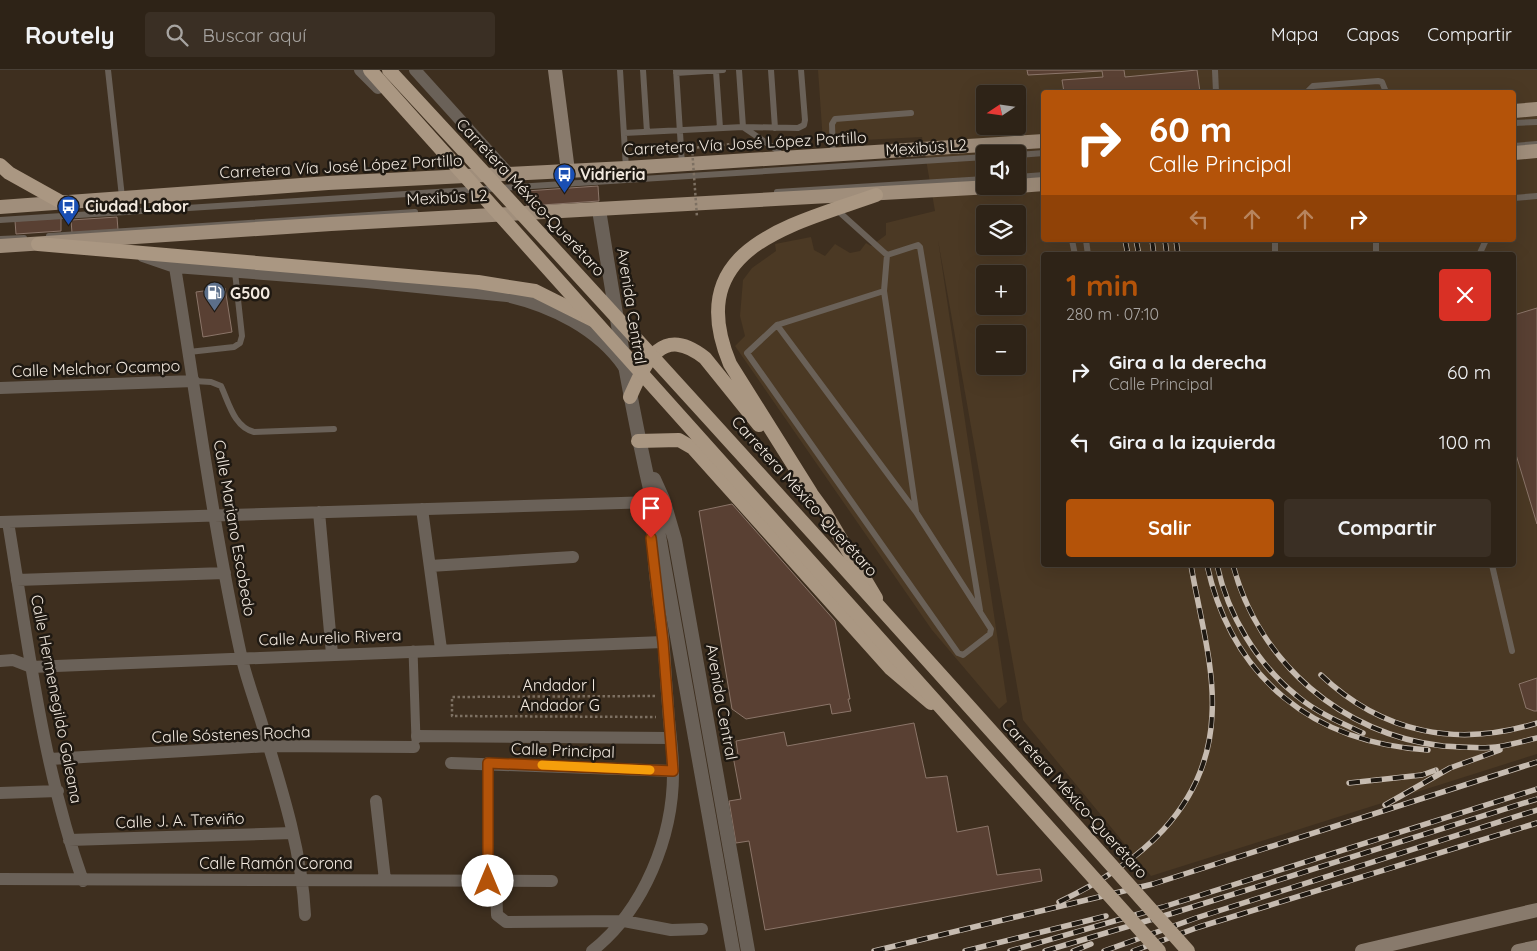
<!DOCTYPE html>
<html lang="es">
<meta charset="utf-8">
<style>
:root{--surface:#2e2317;--page:#3a2f24;--text:#f1f3f6;--muted:#a7a4a1;--line:#494036;--accent:#b45309}
body{margin:0;font-family:Quicksand,sans-serif;background:var(--page);color:var(--text);height:100vh;display:flex;flex-direction:column;font-size:19px;white-space:nowrap}
*{box-sizing:border-box;margin:0}
p{font-size:16px;color:var(--muted)}
.icon{flex:none;width:28px;height:28px;fill:none;stroke:currentColor;stroke-width:2;stroke-linecap:round;stroke-linejoin:round}
.map{position:relative;flex:1;overflow:hidden}
.drawer{position:absolute;left:1041px;top:182px;width:475px;height:315px;display:flex;flex-direction:column;background:var(--surface);border-radius:5px;box-shadow:0 5px 20px #0002,0 0 0 1px var(--line)}
.drawer>*{flex:none}
.top-card{position:absolute;left:1041px;top:20px;width:475px;height:152px;border-radius:5px;box-shadow:0 5px 20px #0002,0 0 0 1px var(--line);background:#b45309;color:#fff;overflow:hidden}
.needle{width:32px;rotate:257deg}
.fabs{position:absolute;left:976px;top:15px;display:grid;gap:10px}
.fabs a{display:grid;place-items:center;width:50px;height:50px;border-radius:5px;background:var(--surface);box-shadow:0 5px 20px #0002,0 0 0 1px var(--line);font-size:25px}
.pin{position:absolute;display:grid;place-items:center;width:42px;height:42px;color:#fff;margin:-51px -21px;border-radius:50% 50% 50% 0;rotate:-45deg;box-shadow:0 0 5px #0007}
.pin .icon{rotate:45deg}
.me{position:absolute;width:55px;margin:-28px;rotate:0deg;stroke-linejoin:round;filter:drop-shadow(0 0 4px #0008)}
.turn{display:flex;align-items:center;gap:18px;height:105px;padding:0 25px;font-size:22px}
.turn .icon{width:65px;height:65px;stroke-width:2.5}
.turn b{display:block;font-size:35px;line-height:42px}
.lanes{display:flex;align-items:center;height:48px;padding:0 25px;background:#0003;justify-content:center;gap:25px;direction:ltr}
.lanes .off{opacity:.35}
.round{display:grid;place-items:center;flex:none;width:52px;height:52px;border-radius:5px;background:var(--page)}
.head{display:flex;align-items:center;justify-content:space-between;height:85px;padding:0 25px}
h1{font-size:30px;font-weight:700;line-height:38px;color:var(--accent)}
.action{display:flex;gap:10px;margin-top:auto;padding:10px 25px}
.action a{flex:1;height:58px;border-radius:5px;background:var(--accent);color:#fff;font-size:20px;font-weight:700;line-height:58px;text-align:center}
.action a+a{background:var(--page);color:var(--text)}
ul{padding:0;list-style:none}
li{display:flex;align-items:center;gap:15px;height:70px;padding:0 25px}
li div{flex:1}
li b{display:block;font-size:19px}
li em{font-style:normal}
header{display:flex;align-items:center;gap:30px;box-sizing:border-box;height:70px;padding:0 25px;background:var(--surface);border-bottom:1px solid var(--line)}
header strong{font-size:24px}
nav{display:flex;gap:28px;margin-inline-start:auto;font-size:18px}
.search{width:350px;height:45px;background:var(--page);display:flex;align-items:center;gap:12px;box-sizing:border-box;padding:0 18px;border-radius:5px;color:var(--muted);font-size:19px}
.map>svg:first-child{display:block}
</style>
<header>
<strong>Routely</strong>
<div class="search"><svg class="icon" aria-label="search" viewBox="0 0 24 24"><circle cx="10" cy="10" r="6"/><path d="M15 15l6 6"/></svg>Buscar aquí</div>
<nav><a>Mapa</a><a>Capas</a><a>Compartir</a></nav>
</header>
<div class="map">
<svg width="1537" height="881" viewBox="0 0 1537 881">
<rect width="100%" height="100%" fill="#3e2f1f"/>
<!-- built -->
<path fill="#4b3924" fill-rule="evenodd" d="M818,0H1537V684L1151,806L1023,650L938,170L1007,632L999,639L932,560L735,276L745,266L740,246L743,210L752,198L776,181L775,174L811,167L814,180L825,186L835,174L850,183L860,181L866,173L871,176L886,165V153L935,141L922,67L823,72ZM1044,22H1514V170H1044ZM985,24H1018V56H985ZM985,84H1018V116H985ZM985,144H1018V176H985ZM1044,185H1514V495H1044ZM985,204H1018V236H985ZM985,264H1018V296H985Z"/>
<!-- building -->
<path fill="#594033" stroke="#8b7569" d="M1027,0H1124L1125,7L1197,0L1200,22H1064L1062,10L1103,7L1102,1L1028,5Z
M598,116L599,131L527,136L526,121Z
M117,147L118,160L72,163L71,150Z
M61,148V161L16,164L15,151Z
M225,218L232,262L203,267L196,222Z
M1537,238V454L1514,378V245Z
M732,434L835,551L850,629H848L851,641L832,644L830,634L746,649L732,639L699,441Z
M1537,608V641H1534L1526,638L1519,614Z
M914,653L926,708L947,706L957,762L988,756L997,805L1040,799L1042,811L765,860L749,771L736,773L729,731L741,729L733,686L738,685L736,671L784,662L787,676Z"/>
<g fill="none" stroke-linecap="round" stroke-linejoin="round">
<!-- path -->
<path stroke="#7d7062" stroke-width="2.5" stroke-dasharray="2.5 2.5" stroke-linecap="butt" d="M692,78L733,74V78
M655,626L452,627V646L656,647"/>
<!-- service -->
<path stroke="#6a6158" stroke-width="6" d="M108,0L122,127
M620,0L626,98
M643,0L647,62
M676,0L682,94
M739,0L743,57L777,80L784,88
M771,0L775,58
M1215,0L1216,22
M716,1L720,58
M676,3L723,0
M1307,22L1313,16L1378,11L1382,12L1386,22
M1514,53L1537,52
M624,63L743,57L798,58L804,55L805,50L801,0
M1514,76L1537,74
M833,84L832,54L835,49L911,43
M1018,85L1044,83
M1018,107L1044,105
M777,122L985,109
M1514,128L1537,126
M0,150L985,87
M49,166L415,142
M0,169L24,168
M1072,170L1075,185
M1086,170L1088,185
M1275,170V185
M1376,170V185
M887,185L918,175L920,177L980,540
M1479,185L1486,170
M884,221L916,441
M777,255L916,442L991,559L990,564L963,585L958,583L747,283L777,255L884,221L887,185L837,140
M189,282L234,277L240,273L242,266L235,202
M194,311L211,312L221,316C229,333 234,357 254,362L334,359
M1492,495L1512,581"/>
<!-- pedestrian -->
<path stroke="#6a6158" stroke-width="9" d="M413,580L416,670"/>
<!-- minor -->
<path stroke="#6a6158" stroke-width="12" d="M360,0L378,18
M415,0L509,104
M143,186L175,197L367,212L507,226C551,236 598,259 624,297
M175,197C196,326 213,457 241,585C246,608 255,631 262,654C281,716 302,781 305,845
M0,318L194,311
M422,439L441,579
M319,442L332,584
M0,452L653,432C650,478 657,521 663,567C665,590 666,613 668,636C669,657 673,679 673,700C674,766 644,840 592,881
M8,452C28,572 42,696 83,811
M430,496L573,487
M17,510L225,503
M0,591L13,590L31,597L663,572
M417,666L670,668
M50,689L269,676L414,677
M451,693L673,701
M0,723L58,721
M376,731L385,810
M69,770L292,763
M0,809L552,811
M488,811V693
M496,811L497,845L506,852L624,851L671,860L702,859"/>
<!-- tertiary -->
<path stroke="#6a6158" stroke-width="14" d="M599,140C615,238 630,335 653,432L733,881
M654,409L663,429L675,470L748,881"/>
<!-- secondary -->
<path stroke="#887a6c" stroke-width="14" d="M555,0L568,101
M1362,881L1537,840
M1518,881L1537,877"/>
<!-- primary -->
<path stroke="#a08e7b" stroke-width="14" d="M1514,41L1537,39
M1514,83L1537,81
M1018,116L1044,114
M0,137L328,113L626,98L1044,71
M0,176L331,154L1009,116"/>
<!-- trunk -->
<path stroke="#aa9782" stroke-width="14" d="M0,95L9,103L61,132
M38,174L478,212L535,221L593,250
M630,327C646,291 662,254 705,288L759,355
M638,371L679,370L693,378L891,599L931,633
M807,418L826,444L876,528
M811,423L730,294C681,177 792,155 876,125"/>
<defs>
<path id="rail" d="M1125,170L1128,185
M1136,170L1139,185
M1152,170L1154,185
M1165,170L1167,185
M1176,170L1178,185
M1207,495C1232,608 1313,673 1428,680
M1217,495C1228,545 1257,594 1297,626C1316,642 1341,653 1363,663
M1233,495C1259,593 1343,665 1443,676C1460,677 1480,679 1496,677C1510,675 1524,671 1537,668
M1321,605C1382,663 1457,678 1537,653
M1349,713L1422,705L1436,700
M1385,735L1450,698L1500,680
M1059,832C1137,795 1208,739 1212,645C1215,596 1199,544 1191,495
M874,881L1153,814L1537,692
M965,881L1106,846
M1010,881L1163,837L1537,719
M1045,881L1170,844L1537,729
M1073,881L1091,874
M1104,881L1196,848L1537,740
M1133,881L1199,857L1537,753"/>
</defs>
<!-- rail casing -->
<use href="#rail" stroke="#c6bbb0" stroke-width="5.5"/>
<!-- rail -->
<use href="#rail" stroke="#1f1912" stroke-width="4" stroke-dasharray="11" stroke-linecap="butt"/>
<!-- path-bridge -->
<path stroke="#7d7062" stroke-width="2.5" stroke-dasharray="2.5 2.5" stroke-linecap="butt" d="M692,78L697,147"/>
<!-- trunk-bridge -->
<path stroke="#aa9782" stroke-width="14" d="M370,0L1159,881
M389,0C659,291 924,585 1188,881"/>
</g>
<g fill="none" stroke-linecap="round" stroke-linejoin="round">
<defs>
<path id="route" d="M488,811V693L673,701L663,572L651,468"/>
</defs>
<!-- route casing -->
<use href="#route" stroke="#753606" stroke-width="12"/>
<!-- route -->
<use href="#route" stroke="#b45309" stroke-width="9"/>
<!-- slow -->
<path stroke="#f59e0b" stroke-width="9" d="M542,695L650,700"/>
</g>
<!-- icons -->
<defs>
<symbol id="bus-pin" viewBox="-11 -11 22 30"><path d="M0 17L-7.5 6A9.5 9.5 0 1 1 7.5 6Z" fill="#1a4fb4" stroke="#1f1912"/><path d="M-5-6H5V4H4V6H2V4H-2V6H-4V4H-5ZM-3.5-4V0h7V-4ZM-3.5 1.2v1.5H-2V1.2ZM2 1.2v1.5H3.5V1.2Z" fill="#fff"/></symbol>
<symbol id="fuel-pin" viewBox="-11 -11 22 30"><path d="M0 17L-7.5 6A9.5 9.5 0 1 1 7.5 6Z" fill="#5c6f8a" stroke="#1f1912"/><path d="M-5.5-6h7V0h2V4h1.3V-2.5L3-4.5l.8-.8L6-3V5H2.5V1h-1V6h-7ZM-4.2-4.7v3.2H.2V-4.7Z" fill="#fff"/></symbol>
</defs>
<g fill-rule="evenodd">
<use href="#bus-pin" x="552" y="92" width="25" height="34"/>
<use href="#bus-pin" x="56" y="124" width="25" height="34"/>
<use href="#fuel-pin" x="202" y="210" width="25" height="34"/>
</g>
<g text-anchor="middle" dominant-baseline="central" stroke-width="5" stroke-linejoin="round" paint-order="stroke">
<!-- street labels -->
<g font-size="16" fill="#f2e9df" stroke="#1f1912">
<text transform="translate(745 73) rotate(-3)">Carretera Vía José López Portillo</text>
<text transform="translate(926 77) rotate(-4)">Mexibús L2</text>
<text transform="translate(341 96) rotate(-3)">Carretera Vía José López Portillo</text>
<text transform="translate(447 127) rotate(-3)">Mexibús L2</text>
<text transform="translate(531 127) rotate(47)">Carretera México-Querétaro</text>
<text transform="translate(632 236) rotate(81)">Avenida Central</text>
<text transform="translate(96 298) rotate(-2)">Calle Melchor Ocampo</text>
<text transform="translate(805 426) rotate(48)">Carretera México-Querétaro</text>
<text transform="translate(235 458) rotate(80)">Calle Mariano Escobedo</text>
<text transform="translate(330 567) rotate(-2)">Calle Aurelio Rivera</text>
<text x="559" y="615">Andador I</text>
<text transform="translate(57 629) rotate(79)">Calle Hermenegildo Galeana</text>
<text transform="translate(722 632) rotate(80)">Avenida Central</text>
<text x="560" y="635">Andador G</text>
<text transform="translate(231 664) rotate(-2)">Calle Sóstenes Rocha</text>
<text transform="translate(563 680) rotate(2)">Calle Principal</text>
<text transform="translate(1075 728) rotate(48)">Carretera México-Querétaro</text>
<text transform="translate(180 750) rotate(-2)">Calle J. A. Treviño</text>
<text x="276" y="793">Calle Ramón Corona</text>
</g>
<!-- poi labels -->
<g font-size="16" font-weight="bold" fill="#f2e9df" stroke="#1f1912" text-anchor="start">
<text x="580" y="104">Vidrieria</text>
<text x="85" y="136">Ciudad Labor</text>
<text x="230" y="223">G500</text>
</g>
</g>
</svg>
<div class="fabs">
<a><svg class="needle" viewBox="-14 -14 28 28"><path d="M0-13l5 13h-10z" fill="#e53935"/><path d="M0 13l5-13h-10z" fill="#a7a4a1"/></svg></a>
<a><svg class="icon" aria-label="sound" viewBox="0 0 24 24"><path d="M4 9h4l5-4v14l-5-4H4zM17 9q2 3 0 6"/></svg></a>
<a><svg class="icon" aria-label="layers" viewBox="0 0 24 24"><path d="M12 4l9 5-9 5-9-5zM3 14l9 5 9-5"/></svg></a>
<a>+</a>
<a>−</a>
</div>
<div class="pin" style="left:651px;top:468px;background:#d93025"><svg class="icon" aria-label="arrive" viewBox="0 0 24 24"><path d="M6 21V4h12l-3 4 3 4H6"/></svg></div>
<svg class="me" style="left:488px;top:811px" viewBox="-20 -20 40 40"><circle r="19" fill="#fff"/><path d="M0-13L10 11 0 6-10 11z" fill="#b45309"/></svg>
<div class="top-card">
<div class="turn"><svg class="icon" aria-label="right" viewBox="0 0 24 24"><path d="M7 20v-9h11M14 6l5 5-5 5"/></svg><div><b>60 m</b>Calle Principal</div></div>
<div class="lanes"><svg class="icon off" aria-label="left" viewBox="0 0 24 24"><path d="M17 20v-9H6M10 6l-5 5 5 5"/></svg><svg class="icon off" aria-label="ahead" viewBox="0 0 24 24"><path d="M12 20V5M6 11l6-6 6 6"/></svg><svg class="icon off" aria-label="ahead" viewBox="0 0 24 24"><path d="M12 20V5M6 11l6-6 6 6"/></svg><svg class="icon" aria-label="right" viewBox="0 0 24 24"><path d="M7 20v-9h11M14 6l5 5-5 5"/></svg></div>
</div>
<section class="drawer">
<div class="head"><div><h1>1 min</h1><p>280 m · 07:10</p></div><a class="round" style="background:#d93025;color:#fff"><svg class="icon" aria-label="close" viewBox="0 0 24 24"><path d="M6 6l12 12M18 6L6 18"/></svg></a></div>
<ul>
<li><svg class="icon" aria-label="right" viewBox="0 0 24 24"><path d="M7 20v-9h11M14 6l5 5-5 5"/></svg><div><b>Gira a la derecha</b><p>Calle Principal</p></div><em>60 m</em></li>
<li><svg class="icon" aria-label="left" viewBox="0 0 24 24"><path d="M17 20v-9H6M10 6l-5 5 5 5"/></svg><div><b>Gira a la izquierda</b></div><em>100 m</em></li>
</ul>
<div class="action"><a>Salir</a><a>Compartir</a></div>
</section>
</div>
